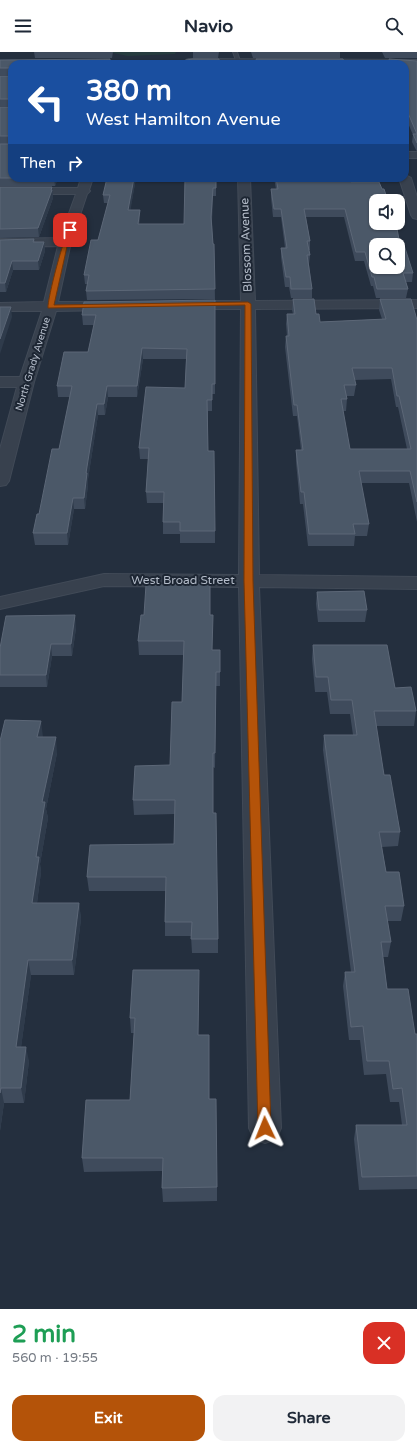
<!DOCTYPE html>
<meta charset="utf-8">
<style>
:root{--surface:#fff;--page:#f2f2f3;--text:#1f2937;--muted:#747a83;--accent:#b45309}
body{margin:0;font-family:"Varela Round",sans-serif;background:var(--page);color:var(--text);height:100vh;display:flex;flex-direction:column;font-size:15px;white-space:nowrap}
*{box-sizing:border-box;margin:0}
p{font-size:13px;color:var(--muted)}
.icon{flex:none;width:22px;height:22px;fill:none;stroke:currentColor;stroke-width:2;stroke-linecap:round;stroke-linejoin:round}
.map{position:relative;height:1257px;overflow:hidden}
.sheet{display:flex;flex-direction:column;background:var(--surface);flex:1}
.sheet>*{flex:none}
.banner{position:absolute;left:8px;top:8px;width:401px;height:122px;border-radius:12px;box-shadow:0 1px 3px #0004;background:#1a4fa0;color:#fff;overflow:hidden}
.controls{position:absolute;left:369px;top:142px;display:grid;gap:8px}
.controls a{display:grid;place-items:center;width:36px;height:36px;border-radius:8px;background:var(--surface);box-shadow:0 1px 3px #0004;font-size:20px}
.pin{position:absolute;display:grid;place-items:center;width:34px;height:34px;color:#fff;margin:-17px;border-radius:8px;box-shadow:0 2px 6px #0006}
.me{position:absolute;width:44px;margin:-22px;rotate:358deg;stroke-linejoin:round;filter:drop-shadow(0 0 3px #0008)}
.turn{display:flex;align-items:center;gap:14px;height:84px;padding:0 12px;font-size:18px}
.turn .icon{width:52px;height:52px;stroke-width:2.5}
.turn b{display:block;font-size:28px;line-height:34px}
.then{display:flex;align-items:center;height:38px;padding:0 12px;background:#0003;gap:8px;font-size:15px}
.round{display:grid;place-items:center;flex:none;width:42px;height:42px;border-radius:12px;background:var(--page)}
.head{display:flex;align-items:center;justify-content:space-between;height:68px;padding:0 12px}
h1{font-size:24px;font-weight:700;line-height:30px;color:#1e9e55}
.cta{display:flex;gap:8px;margin-top:auto;padding:8px 12px}
.cta a{flex:1;height:46px;border-radius:12px;background:var(--accent);color:#fff;font-size:16px;font-weight:700;line-height:46px;text-align:center}
.cta a+a{background:var(--page);color:var(--text)}
header{display:flex;justify-content:space-between;align-items:center;height:52px;padding:0 12px;background:var(--surface);font-size:18px;font-weight:700}
.map>svg:first-child{display:block}
</style>
<header><svg class="icon" aria-label="menu" viewBox="0 0 24 24"><path d="M4 6h16M4 12h16M4 18h16"/></svg>Navio<svg class="icon" aria-label="search" viewBox="0 0 24 24"><circle cx="10" cy="10" r="6"/><path d="M15 15l6 6"/></svg></header>
<div class="map">
<svg width="417" height="1257" viewBox="0 0 417 1257">
<rect width="100%" height="100%" fill="#242f3e"/>
<!-- green -->
<path fill="#263c3f" d="M108,0H176L175,2L128,4Z"/>
<g fill="none" stroke-linecap="round" stroke-linejoin="round">
<defs>
<path id="lane" d="M233,0H237L241,12L237,11Z"/>
<path id="street" d="M189,7L417,8V14H405V12H186L185,10L186,8Z
M405,100H417V106H405Z
M405,123L411,126L417,145V167L413,166L411,163L399,126H405Z
M81,126H93L89,138L90,139L87,142L71,190L58,250H113L118,251L120,254L118,257L113,258L56,259L34,330L9,429L6,433L0,434V397L17,335H0V325H20L42,259H0V251L44,250L58,194L0,195V187L60,186L76,142H0V136H78Z
M238,126H250L255,249L417,248V256L255,257L259,523L417,525V537L259,535L281,1076L276,1087L265,1091L254,1087L249,1076L239,535L104,534L0,557V545L104,522L239,523L241,257H185L180,256L178,253L180,250L185,249H241Z"/>
</defs>
<!-- lane casing -->
<use href="#lane" stroke="#414a57" stroke-width="2"/>
<!-- street casing -->
<use href="#street" stroke="#414a57" stroke-width="2"/>
<!-- lane -->
<use href="#lane" fill="#38414e" fill-rule="evenodd"/>
<!-- street -->
<use href="#street" fill="#38414e" fill-rule="evenodd"/>
</g>
<!-- wall -->
<path fill="#3f4b5c" fill-rule="evenodd" d="M34,0H113L112,6H35Z
M193,0H219L218,6H193Z
M251,0H340V6H253Z
M382,0H417V6H385Z
M389,7L417,9V99L416,98L412,90L413,83L405,64V12H386V10H388Z
M0,8L110,10L12,12V23H0Z
M0,24H12V54H0Z
M0,55H12V92H0Z
M0,92L12,126H58L55,134H0Z
M107,126H136L130,158H140V166L139,172H184L216,126V144H213L212,169L213,192H214L215,247L87,248L86,239L88,232H85L84,223L98,188L108,151H104L103,143Z
M274,126H359L356,130L400,193L413,221L412,230H406L408,237L406,246H376L373,234H371L364,209H355L344,165H306L310,189V198H309L310,203L309,212L312,237V246H291L289,235H285L281,205V196H285L281,165H273L271,146V137H276Z
M0,135H52L53,146L39,185L0,186Z
M34,187L35,190H44L45,199L39,218H13L6,240H0V188Z
M293,247L316,262L320,270L382,267L379,258L380,247L417,268V470L409,431H361L369,472L367,484H355L354,494H308L303,452H300L296,410V398H301L297,364H293L285,295L286,284H287L286,272L287,262H293L292,258ZM391,327L396,355H398L407,397H350L343,359H346L347,347V344H354L356,333L354,328Z
M215,248V342H212V359H208V399L215,479V491H180V482H163V451H147L146,440L148,407H140L139,396L185,336L186,307H143L137,345H108L105,363H98L88,427V433L85,457H74L68,493H35L33,481L59,397L70,345H58L57,334L88,300L94,273H83L82,263Z
M317,540L367,558L365,570H318L316,552Z
M210,563L212,598H220V634H216L215,716L213,715V761L218,887V901H192L191,884H165V870L166,839H89L87,825L174,792L175,762L134,763L133,748L170,713L182,650L184,603H139L138,589Z
M76,576L72,604H52L47,635H0V596Z
M313,593L395,636L416,659L414,674H376L384,723L400,780L398,794L382,795L386,820L404,854L401,869H387L391,890L388,905H383L387,937L415,982H417V1137L359,1138L354,1087L356,1073H402L399,1050H390L386,1022L364,1023L360,988H349L343,934L345,920H351L323,698L324,683H353L350,662H330L327,640H315L312,607Z
M43,685L57,701L46,757L48,766L40,812L41,820L37,851H79L81,867L74,923H31L21,995L29,1009L24,1051H4L0,1079V689Z
M199,933L198,983L209,1047L217,1135V1149L163,1150L162,1136V1119L84,1120L82,1106L130,1048L134,981H131L130,966Z"/>
<!-- shaded-wall -->
<path fill="#2f3b4b" d="M54,126H58L55,134Z
M134,126H136L129,167L128,158Z
M353,126H359L350,138L351,130Z
M52,135L53,146L39,185L38,176Z
M140,158V166L138,181V172Z
M44,190L45,199L39,218L38,209Z
M12,209L13,218L6,240L5,231Z
M11,255L12,265L0,302V287Z
M142,296L143,307L137,345V334Z
M107,334L108,345L105,363L104,352Z
M97,352L98,363L88,427V433L85,457L84,446L86,421Z
M73,446L74,457L68,493L67,481Z
M75,563L76,576L72,604L71,592Z
M51,592L52,604L47,635L46,623Z
M41,669L43,685H37Z
M56,685L57,701L46,757L48,766L40,812L41,820L35,866L32,851L42,750Z
M79,851L81,867L74,923L72,908Z
M28,908L31,923L19,1010L16,995Z
M199,918V933L198,998V983Z
M26,995L29,1009L24,1051L21,1036Z
M1,1036L4,1051L0,1079V1041Z"/>
<!-- building -->
<path fill="#4b5868" stroke="#5c6777" fill-rule="evenodd" d="M110,7V10H186V8L193,7H219V12H12V16H0V8Z
M256,7H343L345,12H258Z
M389,7L417,9V91L413,82H417L405,54V12H387L386,10H390Z
M0,24H12V47H0Z
M0,55H12V84H0Z
M0,92H12V126H54H0Z
M107,126H134L128,158H140L138,172H184L185,126H216V136H213L211,165L213,192H214L215,237L86,239L89,223H84L91,188H98L110,143H103Z
M276,126H353L351,130H379L382,137H384L388,149H376V171H396L400,193H404L413,221H403L408,237H377L374,225H372L365,200H356L345,157H304L310,189H307L310,203H307L312,237H291L290,225H286L281,196H287L281,157H274L271,137H278ZM376,193H398V215H376Z
M0,135H52L51,138H52L38,176L0,177Z
M34,187L33,190H44L38,209H12L5,231H0V188Z
M293,247H314L316,262H319L320,270L386,267L380,247H411L417,268V450L410,419H359L369,472H353L355,482H309L304,440H301L296,398H303L297,353H294L286,284H289L287,262H295ZM352,316H392L397,344H399L411,397H350L341,347H347L344,333H356Z
M215,248V332H212V348H207L208,399H214L215,479H180V470H163L164,440H146L149,396H139L146,335L185,336L187,297L142,296L137,334H107L104,352H97L86,421H87L84,446H73L67,481H33L37,462H39L52,397H59L72,334H57L64,300H88L96,263H82L84,250Z
M0,255H11L0,287Z
M210,532V563H213L212,598H220V620H216L215,701H213V761H216L218,887H191L192,870H165L166,825H87L90,793L174,792L175,748H133L135,714L170,713L172,650H182L184,589H138L141,563H144L146,533Z
M364,539L367,558H319L317,540Z
M75,563L71,592H51L46,623H0V596L6,564Z
M313,593H387L395,636L411,635L416,659H374L384,723H390L400,780H379L386,820H399L404,854H385L391,890H381L387,937H408L415,982H417V1124L362,1125L356,1073H407L402,1036L393,1037L389,1009H367L363,974L351,975L345,920H355L324,683H357L352,648H331L328,625H316Z
M5,668L41,669L37,685H56L42,750H45L36,805H39L32,851H79L72,908H28L16,995H26L21,1036H1L0,1041V689Z
M133,918H199L198,983H209V1047H216L217,1135L162,1136L163,1106H82L86,1048H130L135,966H130Z"/>
<!-- route -->
<path fill="#b45309" stroke="#753606" d="M70,176L73,178L68,190L54,253L248,250L251,252L253,529L271,1076L269,1081L265,1083L260,1081L258,1076L244,529L245,253L48,256C47,248 65,179 70,176Z"/>
<g text-anchor="middle" dominant-baseline="central" stroke-width="4" stroke-linejoin="round" paint-order="stroke">
<!-- far-street labels -->
<g font-size="10" fill="#b4bcc9" stroke="#1d2633">
<text transform="translate(33 312) rotate(-73)">North Grady Avenue</text>
</g>
<!-- street labels -->
<g font-size="12" fill="#b4bcc9" stroke="#1d2633">
<text transform="translate(246 193) rotate(-92)">Blossom Avenue</text>
<text x="183" y="528">West Broad Street</text>
</g>
</g>
</svg>
<div class="controls">
<a><svg class="icon" aria-label="sound" viewBox="0 0 24 24"><path d="M4 9h4l5-4v14l-5-4H4zM17 9q2 3 0 6"/></svg></a>
<a><svg class="icon" aria-label="search" viewBox="0 0 24 24"><circle cx="10" cy="10" r="6"/><path d="M15 15l6 6"/></svg></a>
</div>
<div class="pin" style="left:70px;top:178px;background:#d93025"><svg class="icon" aria-label="arrive" viewBox="0 0 24 24"><path d="M6 21V4h12l-3 4 3 4H6"/></svg></div>
<svg class="me" style="left:265px;top:1076px" viewBox="-20 -20 40 40"><path d="M0-17L14 15 0 8-14 15z" fill="#b45309" stroke="#fff" stroke-width="4"/></svg>
<div class="banner">
<div class="turn"><svg class="icon" aria-label="left" viewBox="0 0 24 24"><path d="M17 20v-9H6M10 6l-5 5 5 5"/></svg><div><b>380 m</b>West Hamilton Avenue</div></div>
<div class="then">Then<svg class="icon" aria-label="right" viewBox="0 0 24 24"><path d="M7 20v-9h11M14 6l5 5-5 5"/></svg></div>
</div>
</div>
<section class="sheet">
<div class="head"><div><h1>2 min</h1><p>560 m · 19:55</p></div><a class="round" style="background:#d93025;color:#fff"><svg class="icon" aria-label="close" viewBox="0 0 24 24"><path d="M6 6l12 12M18 6L6 18"/></svg></a></div>
<div class="cta"><a>Exit</a><a>Share</a></div>
</section>
